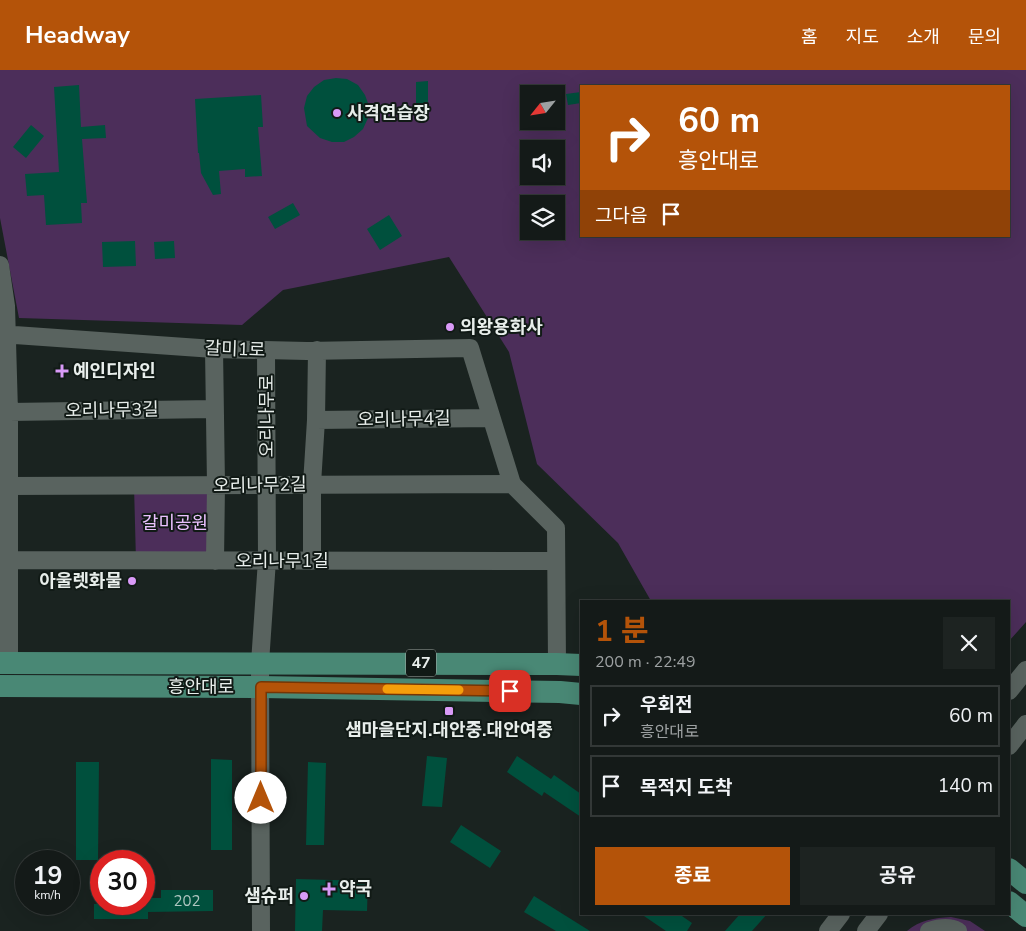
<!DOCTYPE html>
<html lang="ko">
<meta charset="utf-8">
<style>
:root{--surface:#141a18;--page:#1d2321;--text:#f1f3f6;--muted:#9da1a2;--line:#333837;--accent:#b45309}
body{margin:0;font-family:"Nunito Sans","Noto Sans KR",sans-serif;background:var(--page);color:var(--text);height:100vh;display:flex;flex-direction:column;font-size:19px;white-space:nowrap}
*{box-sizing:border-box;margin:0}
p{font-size:16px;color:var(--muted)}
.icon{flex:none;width:28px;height:28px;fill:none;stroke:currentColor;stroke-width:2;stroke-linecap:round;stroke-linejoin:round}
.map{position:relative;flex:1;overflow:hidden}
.panel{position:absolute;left:580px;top:530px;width:430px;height:315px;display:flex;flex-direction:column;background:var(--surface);border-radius:0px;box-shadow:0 5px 20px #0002,0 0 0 1px var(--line)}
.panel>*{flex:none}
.banner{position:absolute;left:580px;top:15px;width:430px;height:152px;border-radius:0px;box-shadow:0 5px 20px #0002,0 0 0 1px var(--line);background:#b45309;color:#fff;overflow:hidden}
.needle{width:32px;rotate:240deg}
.buttons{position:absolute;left:520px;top:15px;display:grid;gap:10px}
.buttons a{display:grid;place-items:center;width:45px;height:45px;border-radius:0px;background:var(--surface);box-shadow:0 5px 20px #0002,0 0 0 1px var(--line);font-size:25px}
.speed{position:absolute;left:15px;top:780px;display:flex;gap:10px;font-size:25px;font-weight:700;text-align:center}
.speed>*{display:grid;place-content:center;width:65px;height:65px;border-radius:50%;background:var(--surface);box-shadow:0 5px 20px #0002,0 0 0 1px var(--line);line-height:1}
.speed small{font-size:12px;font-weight:400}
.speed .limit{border:8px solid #d22;background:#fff;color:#111}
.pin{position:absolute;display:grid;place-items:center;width:42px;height:42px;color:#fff;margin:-21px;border-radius:10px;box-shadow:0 2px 8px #0006}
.me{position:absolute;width:55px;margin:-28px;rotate:0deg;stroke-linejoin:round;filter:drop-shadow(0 0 4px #0008)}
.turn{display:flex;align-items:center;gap:18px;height:105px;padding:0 15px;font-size:22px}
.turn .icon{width:65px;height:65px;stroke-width:2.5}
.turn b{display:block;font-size:35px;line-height:42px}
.then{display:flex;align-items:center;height:48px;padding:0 15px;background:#0003;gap:10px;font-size:19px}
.round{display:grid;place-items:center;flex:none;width:52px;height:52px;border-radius:0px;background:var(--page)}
.overview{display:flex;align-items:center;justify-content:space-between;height:85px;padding:0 15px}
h1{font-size:30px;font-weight:700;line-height:38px;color:var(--accent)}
.action{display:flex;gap:10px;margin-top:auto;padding:10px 15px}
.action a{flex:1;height:58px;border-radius:0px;background:var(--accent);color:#fff;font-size:20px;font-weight:700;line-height:58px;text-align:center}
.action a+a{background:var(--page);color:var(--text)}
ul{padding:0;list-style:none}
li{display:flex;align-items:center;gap:15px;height:62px;margin:0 10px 8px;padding:0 5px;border:2px solid var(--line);border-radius:0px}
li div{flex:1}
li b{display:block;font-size:19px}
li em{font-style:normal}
header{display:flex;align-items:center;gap:30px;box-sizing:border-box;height:70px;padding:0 25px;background:var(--accent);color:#fff}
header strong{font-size:24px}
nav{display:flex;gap:28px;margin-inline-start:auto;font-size:18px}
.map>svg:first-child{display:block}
</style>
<header>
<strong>Headway</strong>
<nav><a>홈</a><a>지도</a><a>소개</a><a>문의</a></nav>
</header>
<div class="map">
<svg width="1026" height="861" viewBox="0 0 1026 861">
<rect width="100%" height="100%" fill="#1a2320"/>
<!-- green -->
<path fill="#4c2e5a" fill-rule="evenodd" d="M0,0H1026V552L1009,571V531H651L618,473L537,394L509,282L449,187L283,220L242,255L19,248L0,148ZM581,16H1009V166H581ZM529,24H556V51H529ZM529,79H556V106H529ZM529,134H556V161H529Z
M216,415L215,491H136L134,416Z
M951,847L970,851L985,861H907C920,850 934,848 951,847Z"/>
<!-- building -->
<path fill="#00503d" d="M336,8L347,9L358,15L365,25L369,36L368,48L363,59L354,67L344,72H332L320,68L307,56L304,38L307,26L314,17L324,10Z
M428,11V36H416V12Z
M79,15L81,57L105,55L106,68L82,69L87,133H81L82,153L46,155L44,125L27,126L25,104L59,102L54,17Z
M581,22V33L568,35L566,24Z
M261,25L263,57H258L262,106L245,107V99L219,101L221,124L213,125L201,103L199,83H198L195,29Z
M31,55L44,66L26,88L13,77Z
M293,133L300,145L275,159L268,147Z
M389,145L402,166L380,180L367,159Z
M135,171L136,196L103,197L102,172Z
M174,171L175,188L155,189L154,172Z
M427,686L447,688L442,737L422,736Z
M517,686L551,709L554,705L581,724V747L544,722L542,726L507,702Z
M211,689L232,690V780H211Z
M76,692H99L98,790H76Z
M308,692L326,693L324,775H306Z
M461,755L501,781L490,798L450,772Z
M296,809L368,811L367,841L323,840L322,861H295Z
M161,820H213V841L148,842V849H94V834H144V828H161Z
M534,826L590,861H556L524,842Z
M641,844H679L692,853L687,861H666Z
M740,844H767L752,861H725Z"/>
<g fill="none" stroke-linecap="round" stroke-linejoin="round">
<!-- minor -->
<path stroke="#59635f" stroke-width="18" d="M0,195L6,236L9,342V593
M0,264L214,279L307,281L470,278L512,414L556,458L557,594
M214,279L216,415L215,491
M9,342L214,339
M316,350L491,348
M9,416L512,414
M9,490L555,491
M312,491V414L316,350L317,280
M1009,621L1026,600
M1009,676L1026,654
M261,861L260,593L267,490L266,280
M828,861L841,844
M866,861L879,844
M929,861C938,858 949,856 958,861"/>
<!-- major -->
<path stroke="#498875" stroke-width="22" d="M0,593L557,594L581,595
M0,616L261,617L560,622L581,624
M1009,799L1026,813
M1009,832L1026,846"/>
</g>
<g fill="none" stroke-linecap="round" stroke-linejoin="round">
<defs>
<path id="route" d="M261,728V617L510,621"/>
</defs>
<!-- route casing -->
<use href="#route" stroke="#753606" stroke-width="12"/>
<!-- route -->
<use href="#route" stroke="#b45309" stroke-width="9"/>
<!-- slow -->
<path stroke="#f59e0b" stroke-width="9" d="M387,619L459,620"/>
</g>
<!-- markers -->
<g fill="#d99af7" stroke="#111a16" stroke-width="2">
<circle cx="337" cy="43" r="5"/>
<circle cx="450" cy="257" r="5"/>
<path d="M59.5 293.5h5v5h5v5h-5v5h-5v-5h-5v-5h5z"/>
<circle cx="132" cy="511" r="5"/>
<rect x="444" y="636" width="10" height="10" rx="2.5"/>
<path d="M326.5 811.5h5v5h5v5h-5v5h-5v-5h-5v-5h5z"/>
<circle cx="304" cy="826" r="5"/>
</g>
<g text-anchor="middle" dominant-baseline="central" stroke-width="4" stroke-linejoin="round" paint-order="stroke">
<!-- number labels -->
<g font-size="15" fill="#aec6c0">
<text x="187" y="831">202</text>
</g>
<!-- shield labels -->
<rect fill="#111a16" stroke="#a8aeab" stroke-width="1" x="406" y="579.5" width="30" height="27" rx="4"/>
<g font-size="16" font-weight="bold" fill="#e8eeeb">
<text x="421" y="593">47</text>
</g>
<!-- poi labels -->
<g font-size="18" font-weight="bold" fill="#e8eeeb" stroke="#111a16" text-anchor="start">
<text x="347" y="43">사격연습장</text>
<text x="460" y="257">의왕용화사</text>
<text x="73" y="301">예인디자인</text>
<text x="122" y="511" text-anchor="end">아울렛화물</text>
<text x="449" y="660" text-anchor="middle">샘마을단지.대안중.대안여중</text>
<text x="339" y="819">약국</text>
<text x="294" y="826" text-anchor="end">샘슈퍼</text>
</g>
<!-- street labels -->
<g font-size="18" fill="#e8eeeb" stroke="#111a16">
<text transform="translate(235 279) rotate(2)">갈미1로</text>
<text transform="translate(112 340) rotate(-1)">오리나무3길</text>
<text transform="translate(267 346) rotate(-90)">오리나무로</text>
<text transform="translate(404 349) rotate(-1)">오리나무4길</text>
<text transform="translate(260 415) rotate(-1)">오리나무2길</text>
<text x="282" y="491">오리나무1길</text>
<text x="201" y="617">흥안대로</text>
</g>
<!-- park labels -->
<g font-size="18" fill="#eac1fe" stroke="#111a16">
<text x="175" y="453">갈미공원</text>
</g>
</g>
</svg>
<div class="buttons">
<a><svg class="needle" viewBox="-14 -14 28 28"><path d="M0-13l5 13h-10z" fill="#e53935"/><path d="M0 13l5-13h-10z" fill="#9da1a2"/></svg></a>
<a><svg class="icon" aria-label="sound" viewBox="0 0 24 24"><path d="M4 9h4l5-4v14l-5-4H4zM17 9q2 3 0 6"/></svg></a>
<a><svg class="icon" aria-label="layers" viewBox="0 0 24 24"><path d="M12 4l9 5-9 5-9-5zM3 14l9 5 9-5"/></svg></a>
</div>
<div class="speed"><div>19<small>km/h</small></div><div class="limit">30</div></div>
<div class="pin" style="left:510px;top:621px;background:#d93025"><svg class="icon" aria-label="arrive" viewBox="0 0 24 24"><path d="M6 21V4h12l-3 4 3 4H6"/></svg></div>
<svg class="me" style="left:261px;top:728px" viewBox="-20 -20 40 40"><circle r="19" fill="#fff"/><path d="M0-13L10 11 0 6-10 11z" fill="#b45309"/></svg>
<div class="banner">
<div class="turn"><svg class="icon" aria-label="right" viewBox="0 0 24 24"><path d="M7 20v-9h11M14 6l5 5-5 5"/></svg><div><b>60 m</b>흥안대로</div></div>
<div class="then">그다음<svg class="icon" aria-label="arrive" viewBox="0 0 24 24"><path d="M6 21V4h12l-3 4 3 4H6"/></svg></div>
</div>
<section class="panel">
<div class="overview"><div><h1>1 분</h1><p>200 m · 22:49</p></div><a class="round"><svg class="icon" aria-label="close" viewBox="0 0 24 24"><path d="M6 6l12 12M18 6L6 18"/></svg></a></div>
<ul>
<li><svg class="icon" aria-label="right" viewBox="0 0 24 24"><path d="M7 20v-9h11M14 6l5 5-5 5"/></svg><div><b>우회전</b><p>흥안대로</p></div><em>60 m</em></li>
<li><svg class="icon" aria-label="arrive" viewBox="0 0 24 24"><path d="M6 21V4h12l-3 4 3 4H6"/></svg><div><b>목적지 도착</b></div><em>140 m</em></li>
</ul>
<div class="action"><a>종료</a><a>공유</a></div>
</section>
</div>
